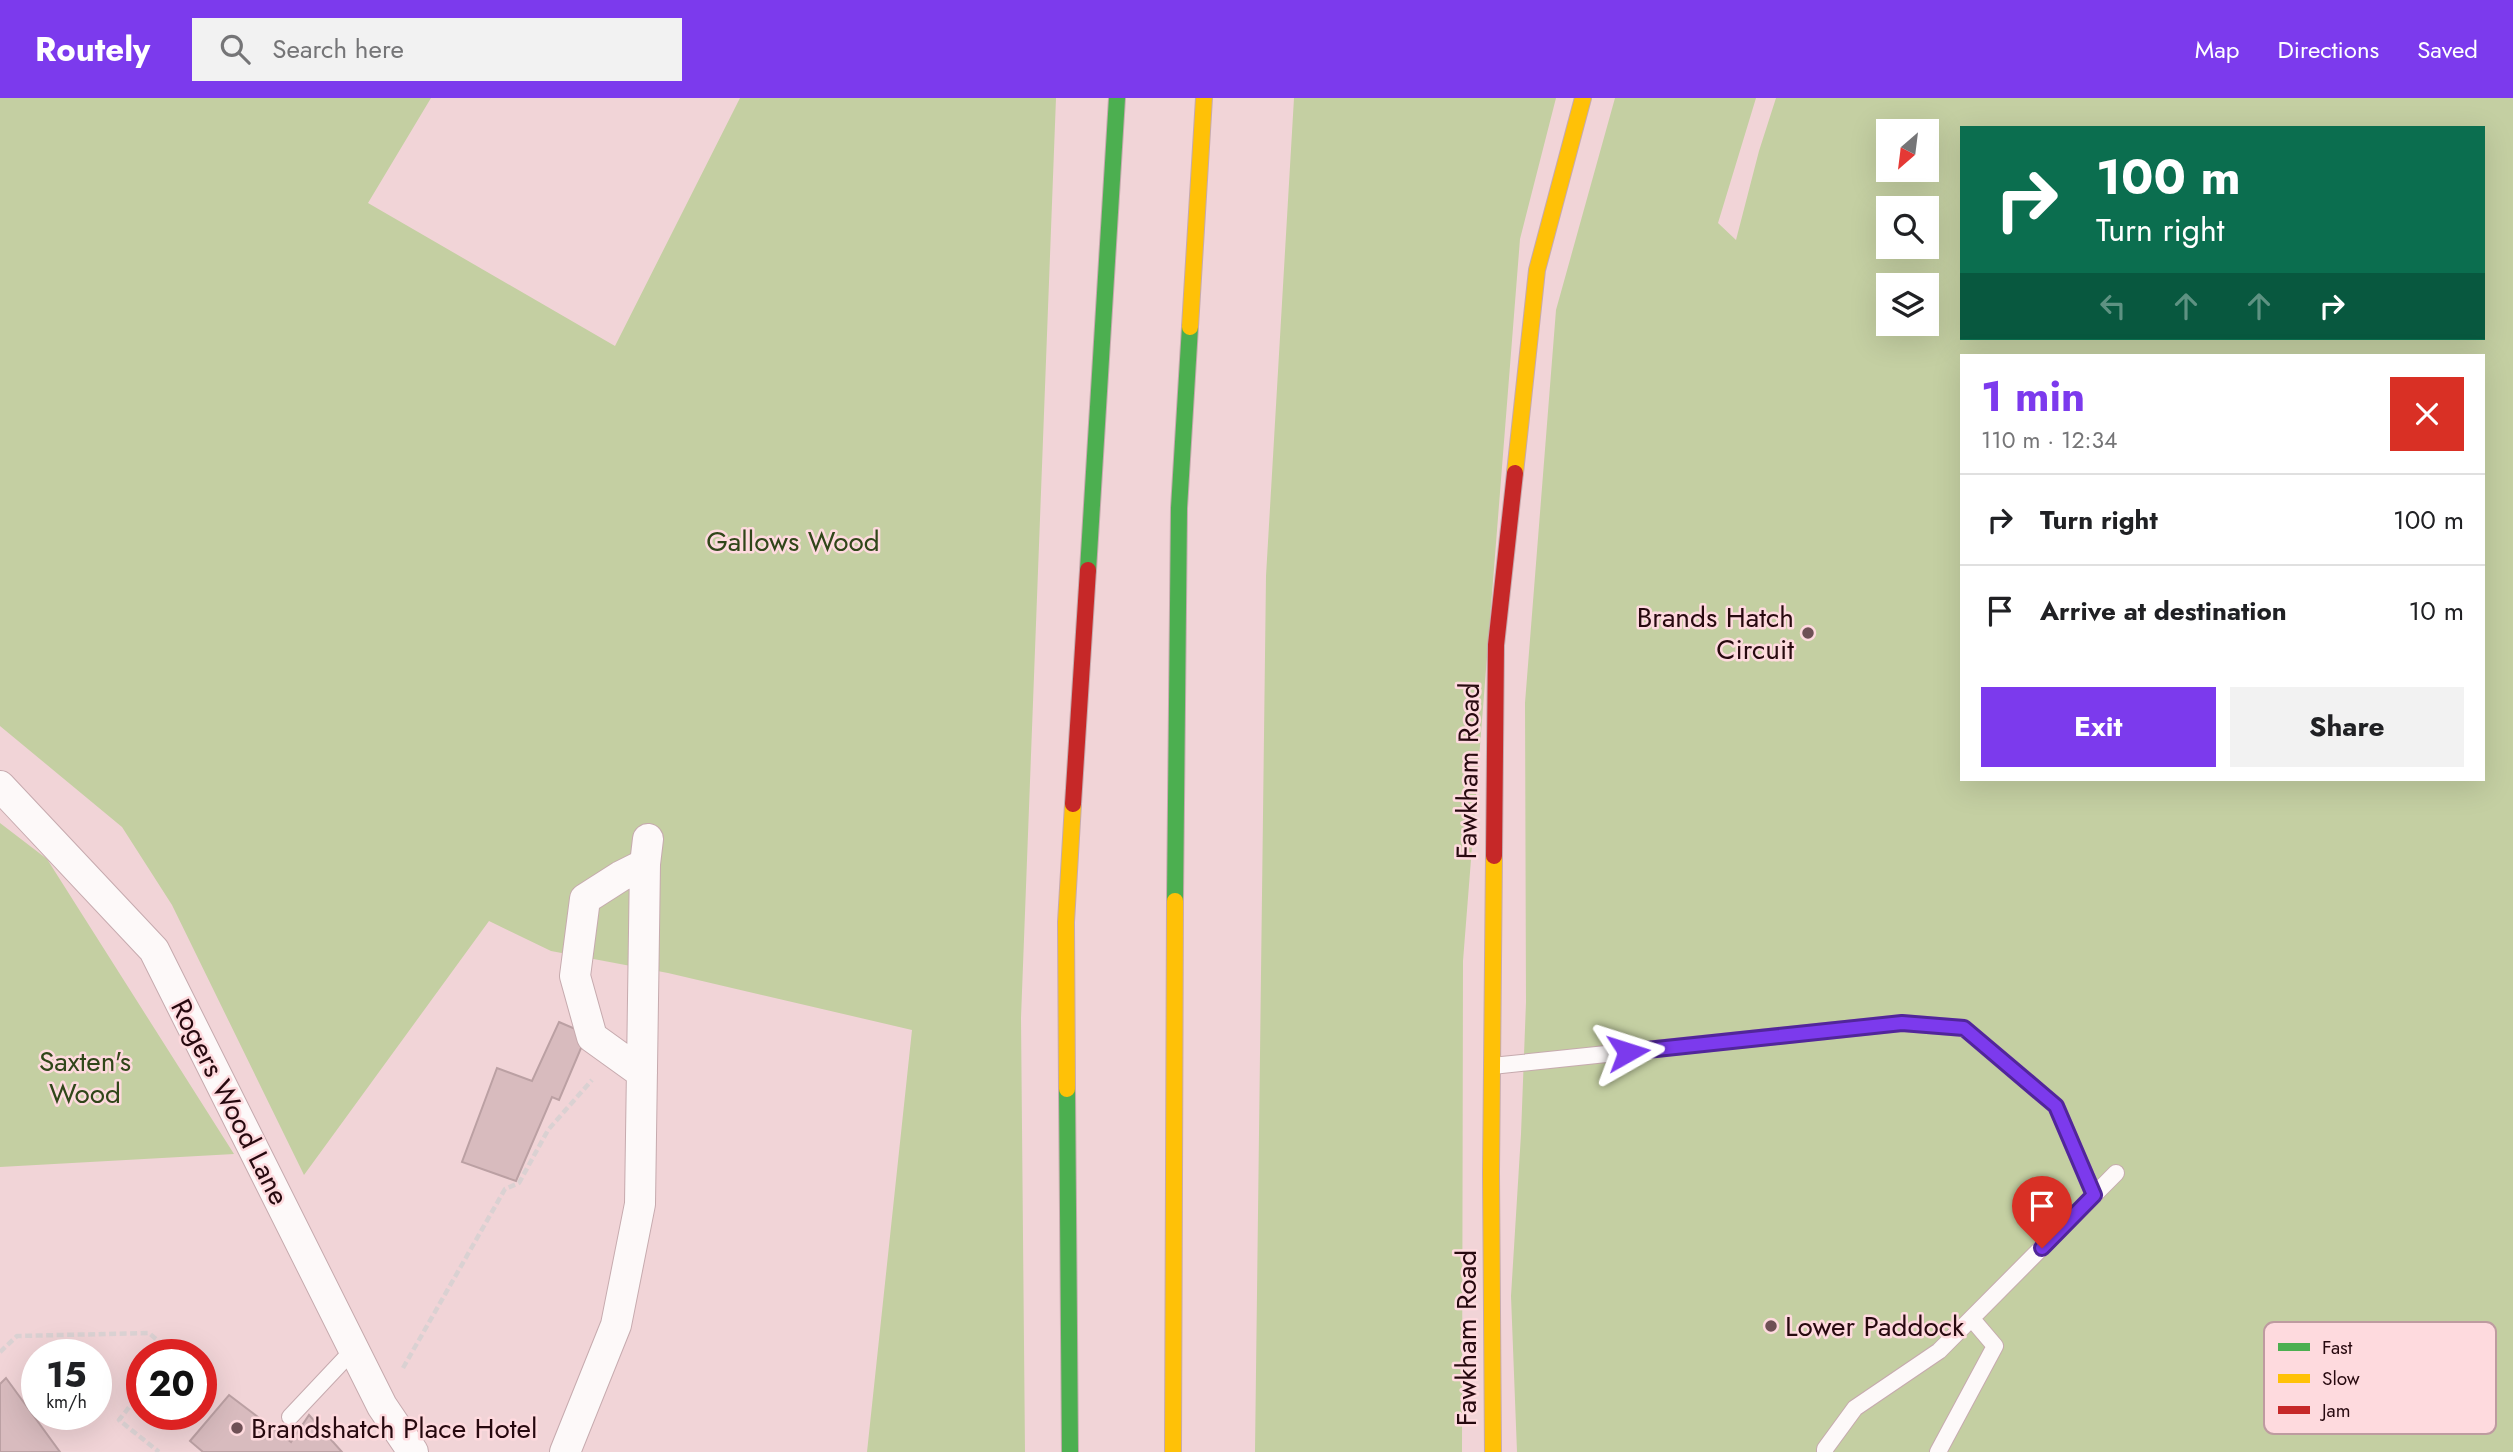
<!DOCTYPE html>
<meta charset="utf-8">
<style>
:root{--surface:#fff;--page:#f2f2f2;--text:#202124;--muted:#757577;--line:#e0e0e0;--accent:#7c3aed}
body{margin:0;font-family:Jost,sans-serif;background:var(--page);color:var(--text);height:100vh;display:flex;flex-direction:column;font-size:26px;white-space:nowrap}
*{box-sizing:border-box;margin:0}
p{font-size:23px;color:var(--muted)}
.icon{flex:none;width:38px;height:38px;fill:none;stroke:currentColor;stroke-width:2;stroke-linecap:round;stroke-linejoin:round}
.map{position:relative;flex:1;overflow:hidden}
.drawer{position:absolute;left:1960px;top:256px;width:525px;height:427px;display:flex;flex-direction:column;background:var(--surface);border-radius:0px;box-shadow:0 7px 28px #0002}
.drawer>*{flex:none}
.top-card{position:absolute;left:1960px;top:28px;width:525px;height:214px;border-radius:0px;box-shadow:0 7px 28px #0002;background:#0b6e4f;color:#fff;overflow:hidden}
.needle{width:46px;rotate:208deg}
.controls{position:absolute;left:1876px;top:21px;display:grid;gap:14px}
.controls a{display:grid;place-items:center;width:63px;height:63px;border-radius:0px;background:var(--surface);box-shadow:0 7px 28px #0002;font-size:35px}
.speed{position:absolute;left:21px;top:1241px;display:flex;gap:14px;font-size:35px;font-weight:700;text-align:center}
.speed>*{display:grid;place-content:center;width:91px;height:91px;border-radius:50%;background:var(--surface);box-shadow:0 7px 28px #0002;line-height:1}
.speed small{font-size:18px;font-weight:400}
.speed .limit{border:10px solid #d22;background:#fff;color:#111}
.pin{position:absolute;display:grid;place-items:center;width:60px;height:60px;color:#fff;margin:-72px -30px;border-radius:50% 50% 50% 0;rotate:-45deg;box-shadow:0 0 7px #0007}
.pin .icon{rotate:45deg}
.me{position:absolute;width:77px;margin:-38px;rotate:84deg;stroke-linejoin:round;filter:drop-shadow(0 0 5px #0008)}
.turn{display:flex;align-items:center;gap:24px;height:147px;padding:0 21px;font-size:32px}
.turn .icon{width:91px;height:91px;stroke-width:2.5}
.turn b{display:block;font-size:49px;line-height:60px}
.lanes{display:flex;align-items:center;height:66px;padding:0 21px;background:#0003;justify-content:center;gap:35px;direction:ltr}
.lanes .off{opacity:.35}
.round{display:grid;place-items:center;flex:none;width:74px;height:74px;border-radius:0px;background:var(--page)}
.overview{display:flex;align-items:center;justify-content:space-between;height:119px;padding:0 21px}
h1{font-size:42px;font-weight:700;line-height:52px;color:var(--accent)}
.cta{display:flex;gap:14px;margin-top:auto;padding:14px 21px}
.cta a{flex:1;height:80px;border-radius:0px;background:var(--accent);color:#fff;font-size:28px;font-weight:700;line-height:80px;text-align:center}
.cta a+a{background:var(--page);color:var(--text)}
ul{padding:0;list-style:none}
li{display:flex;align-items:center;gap:21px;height:91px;padding:0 21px;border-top:2px solid var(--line)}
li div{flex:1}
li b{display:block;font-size:26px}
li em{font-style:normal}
header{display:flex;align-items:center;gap:42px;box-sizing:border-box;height:98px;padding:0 35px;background:var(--accent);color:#fff}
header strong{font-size:33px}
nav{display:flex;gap:38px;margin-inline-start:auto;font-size:24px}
.search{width:490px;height:63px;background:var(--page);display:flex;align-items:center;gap:18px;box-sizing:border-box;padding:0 24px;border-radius:0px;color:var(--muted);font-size:26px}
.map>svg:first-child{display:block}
</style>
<header>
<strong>Routely</strong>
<div class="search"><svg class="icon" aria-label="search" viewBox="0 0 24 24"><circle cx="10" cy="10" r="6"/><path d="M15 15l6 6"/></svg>Search here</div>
<nav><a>Map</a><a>Directions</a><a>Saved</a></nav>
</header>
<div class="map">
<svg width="2513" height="1354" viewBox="0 0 2513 1354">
<rect width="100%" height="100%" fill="#f1d4d7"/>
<!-- green -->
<path fill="#c4cfa2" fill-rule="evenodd" d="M0,0H431L368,105L615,248L740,0H1056L1021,920L1025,1354H867L912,932L668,875L551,853L489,823L304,1077L172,807L122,729L0,628Z
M1294,0H1556L1520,141L1463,863L1462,1354H1255L1266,478Z
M1615,0H1756L1718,125L1736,142L1759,53L1776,0H2513V1354H1517L1511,1198L1521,1036L1526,904L1525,605L1556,212ZM1962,30H2483V240H1962ZM1888,33H1927V72H1888ZM1888,110H1927V149H1888ZM1888,187H1927V226H1888ZM1962,257H2483V681H1962Z
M0,725L47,761L234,1056L0,1069Z"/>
<!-- building -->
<path fill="#d8bbbe" stroke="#bba0a3" stroke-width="2" d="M559,924L587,936L559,1002L552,999L516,1083L462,1064L497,970L532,983Z
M6,1280L60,1354H0V1286Z
M229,1297L291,1344L309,1317L342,1354H203L190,1343Z"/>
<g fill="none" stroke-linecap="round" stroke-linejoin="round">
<defs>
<path id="lane" d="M1492,968L1902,925L1964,930L2056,1008L2094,1097
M290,1319L354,1251
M1825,1354V1351L1855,1310L1939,1253L2116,1075
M1938,1354L1995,1248L1972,1221"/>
<path id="street" d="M0,688L154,852L382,1308L413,1354
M642,975L592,939L575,878L585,801L621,778L645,766
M565,1354L616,1227L640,1106L645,766L648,741"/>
<path id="fast" d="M1088,472L1117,0
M1175,803L1179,410L1190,229
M1067,991L1070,1354"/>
<path id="slow" d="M1190,229L1204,0
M1515,375L1537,172L1583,0
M1067,991L1066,824L1073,706
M1173,1354L1175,803
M1493,1354L1491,1075L1494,758"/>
<path id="jam" d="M1073,706L1088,472
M1494,758L1496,547L1515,375"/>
</defs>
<!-- lane casing -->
<use href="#lane" stroke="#c6aaae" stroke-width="18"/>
<!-- street casing -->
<use href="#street" stroke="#c6aaae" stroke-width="32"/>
<!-- fast casing -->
<use href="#fast" stroke="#c6aaae" stroke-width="18"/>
<!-- slow casing -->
<use href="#slow" stroke="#c6aaae" stroke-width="18"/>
<!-- jam casing -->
<use href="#jam" stroke="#c6aaae" stroke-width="18"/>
<!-- path -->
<path stroke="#dad1d2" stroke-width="4.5" stroke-dasharray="7 3.5" stroke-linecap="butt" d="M0,1254L17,1238L149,1235L172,1255L171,1256
M403,1270L505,1091L519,1085L548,1032L592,982
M142,1293L119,1322L159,1354"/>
<!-- lane -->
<use href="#lane" stroke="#fdf9f9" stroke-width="16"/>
<!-- street -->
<use href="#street" stroke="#fdf9f9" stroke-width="30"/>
<!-- fast -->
<use href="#fast" stroke="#4caf50" stroke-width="16"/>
<!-- slow -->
<use href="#slow" stroke="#ffc107" stroke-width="16"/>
<!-- jam -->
<use href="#jam" stroke="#c62828" stroke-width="16"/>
</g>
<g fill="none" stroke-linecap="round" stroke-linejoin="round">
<defs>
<path id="route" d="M1628,954L1902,925L1964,930L2056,1008L2094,1097L2042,1150"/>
</defs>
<!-- route casing -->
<use href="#route" stroke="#51269a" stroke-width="18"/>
<!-- route -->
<use href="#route" stroke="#7c3aed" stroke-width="12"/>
</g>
<!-- markers -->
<g fill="#6e5055" stroke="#fedade" stroke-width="2.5">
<circle cx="1808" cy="535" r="7"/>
<circle cx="1771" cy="1228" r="7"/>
<circle cx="237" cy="1330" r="7"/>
</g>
<g text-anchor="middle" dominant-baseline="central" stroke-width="5" stroke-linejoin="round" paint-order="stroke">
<!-- park labels -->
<g font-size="28" fill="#304619" stroke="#fedade">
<text x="793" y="443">Gallows Wood</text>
<text x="85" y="963">Saxten's<tspan x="85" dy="32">Wood</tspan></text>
</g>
<!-- poi labels -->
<g font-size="28" fill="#27090f" stroke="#fedade" text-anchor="start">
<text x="1794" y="519" text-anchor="end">Brands Hatch<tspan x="1794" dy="32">Circuit</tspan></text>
<text x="1785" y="1228">Lower Paddock</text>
<text x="251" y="1330">Brandshatch Place Hotel</text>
</g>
<!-- street labels -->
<g font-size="28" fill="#27090f" stroke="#fedade">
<text transform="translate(1468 673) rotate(-89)">Fawkham Road</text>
<text transform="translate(230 1004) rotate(63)">Rogers Wood Lane</text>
<text transform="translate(1466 1240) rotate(-90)">Fawkham Road</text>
</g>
</g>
<!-- legend -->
<rect x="2264" y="1224" width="232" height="112" rx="10" fill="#fedade" stroke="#be9ba0" stroke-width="2"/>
<rect x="2278" y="1245" width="32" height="8" fill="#4caf50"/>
<rect x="2278" y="1276" width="32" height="9" fill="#ffc107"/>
<rect x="2278" y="1308" width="32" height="8" fill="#c62828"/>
<g font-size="19" fill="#27090f">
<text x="2322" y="1256">Fast</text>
<text x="2322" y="1287">Slow</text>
<text x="2322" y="1319">Jam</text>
</g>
</svg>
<div class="controls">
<a><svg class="needle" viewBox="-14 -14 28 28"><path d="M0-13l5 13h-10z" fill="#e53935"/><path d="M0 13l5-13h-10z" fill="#757577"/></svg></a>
<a><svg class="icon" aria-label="search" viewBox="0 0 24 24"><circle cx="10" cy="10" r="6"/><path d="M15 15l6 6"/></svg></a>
<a><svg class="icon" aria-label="layers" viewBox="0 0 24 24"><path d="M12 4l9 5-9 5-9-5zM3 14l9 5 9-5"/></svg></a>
</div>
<div class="speed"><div>15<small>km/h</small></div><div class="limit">20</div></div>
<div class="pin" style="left:2042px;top:1150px;background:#d93025"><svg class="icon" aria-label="arrive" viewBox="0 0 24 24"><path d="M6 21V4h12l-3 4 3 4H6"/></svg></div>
<svg class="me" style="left:1628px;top:954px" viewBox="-20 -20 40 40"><path d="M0-17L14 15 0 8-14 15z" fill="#7c3aed" stroke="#fff" stroke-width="4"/></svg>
<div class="top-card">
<div class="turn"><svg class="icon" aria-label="right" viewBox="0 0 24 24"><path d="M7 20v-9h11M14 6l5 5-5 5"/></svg><div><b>100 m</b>Turn right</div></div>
<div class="lanes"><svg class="icon off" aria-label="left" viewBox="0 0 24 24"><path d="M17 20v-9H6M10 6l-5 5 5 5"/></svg><svg class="icon off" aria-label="ahead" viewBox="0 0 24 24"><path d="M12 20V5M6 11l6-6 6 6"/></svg><svg class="icon off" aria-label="ahead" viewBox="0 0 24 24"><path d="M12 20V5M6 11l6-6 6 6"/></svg><svg class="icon" aria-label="right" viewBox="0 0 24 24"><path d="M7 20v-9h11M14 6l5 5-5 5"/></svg></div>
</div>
<section class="drawer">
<div class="overview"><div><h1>1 min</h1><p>110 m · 12:34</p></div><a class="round" style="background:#d93025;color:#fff"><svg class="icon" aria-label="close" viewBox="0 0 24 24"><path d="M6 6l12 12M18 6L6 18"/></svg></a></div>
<ul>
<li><svg class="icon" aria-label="right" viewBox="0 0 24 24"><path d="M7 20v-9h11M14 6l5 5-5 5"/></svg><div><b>Turn right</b></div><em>100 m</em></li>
<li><svg class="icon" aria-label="arrive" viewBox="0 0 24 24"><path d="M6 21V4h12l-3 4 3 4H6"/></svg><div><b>Arrive at destination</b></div><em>10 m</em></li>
</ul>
<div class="cta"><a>Exit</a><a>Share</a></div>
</section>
</div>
